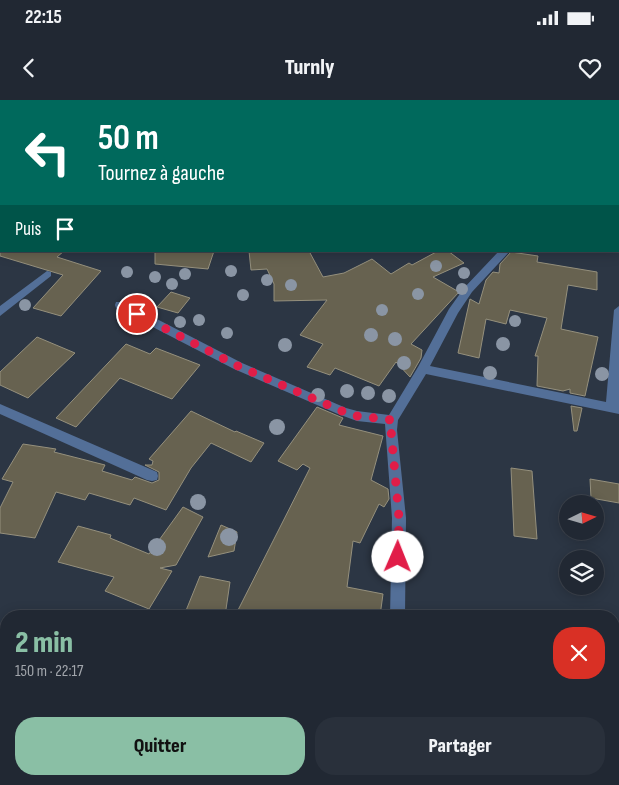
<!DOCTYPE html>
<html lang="fr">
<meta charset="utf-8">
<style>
:root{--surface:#212833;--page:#29303b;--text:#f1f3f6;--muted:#a2a6ac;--line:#3e444e;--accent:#8abfa5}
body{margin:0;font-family:"Sofia Sans Condensed",sans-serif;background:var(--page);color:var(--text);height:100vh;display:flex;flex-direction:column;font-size:19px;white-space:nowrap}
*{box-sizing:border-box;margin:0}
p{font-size:16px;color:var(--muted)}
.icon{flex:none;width:28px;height:28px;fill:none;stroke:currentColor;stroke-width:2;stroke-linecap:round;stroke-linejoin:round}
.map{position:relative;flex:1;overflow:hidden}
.drawer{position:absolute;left:0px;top:510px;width:620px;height:175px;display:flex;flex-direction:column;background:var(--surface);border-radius:20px 20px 0 0;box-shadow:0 2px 12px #0003,0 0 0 1px var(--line)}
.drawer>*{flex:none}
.banner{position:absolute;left:0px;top:0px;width:620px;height:152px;box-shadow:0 2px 12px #0003,0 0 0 1px var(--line);background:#00695c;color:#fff;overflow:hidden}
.needle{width:32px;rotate:85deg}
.buttons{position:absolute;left:559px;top:395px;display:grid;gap:10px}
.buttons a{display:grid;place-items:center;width:45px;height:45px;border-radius:50%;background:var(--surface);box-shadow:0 2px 12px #0003,0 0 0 1px var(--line);font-size:25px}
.pin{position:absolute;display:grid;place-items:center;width:42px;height:42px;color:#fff;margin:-21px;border:2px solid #fff;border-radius:50%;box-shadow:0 1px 5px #0007}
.me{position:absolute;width:55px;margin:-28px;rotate:1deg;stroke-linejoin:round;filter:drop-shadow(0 0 4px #0008)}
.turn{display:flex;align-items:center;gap:18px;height:105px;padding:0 15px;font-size:22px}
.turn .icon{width:65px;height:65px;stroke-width:2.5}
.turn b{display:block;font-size:35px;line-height:42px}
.then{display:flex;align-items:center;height:48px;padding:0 15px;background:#0003;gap:10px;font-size:19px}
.round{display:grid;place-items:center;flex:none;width:52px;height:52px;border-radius:20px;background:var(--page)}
.summary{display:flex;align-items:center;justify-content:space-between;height:85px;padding:0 15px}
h1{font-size:30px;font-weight:800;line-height:38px;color:var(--accent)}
.button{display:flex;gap:10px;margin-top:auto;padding:10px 15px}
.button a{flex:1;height:58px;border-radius:20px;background:var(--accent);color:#111;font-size:20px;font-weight:800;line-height:58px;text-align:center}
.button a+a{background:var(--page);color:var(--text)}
.status{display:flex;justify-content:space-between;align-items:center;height:35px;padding:0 25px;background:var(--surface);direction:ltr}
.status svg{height:14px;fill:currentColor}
header{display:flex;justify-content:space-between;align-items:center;height:65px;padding:0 15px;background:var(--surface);font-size:22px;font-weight:800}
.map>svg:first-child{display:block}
</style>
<div class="status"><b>22:15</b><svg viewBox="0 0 49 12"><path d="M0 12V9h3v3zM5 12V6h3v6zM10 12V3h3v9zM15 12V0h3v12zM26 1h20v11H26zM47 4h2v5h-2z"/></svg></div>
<header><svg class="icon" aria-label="back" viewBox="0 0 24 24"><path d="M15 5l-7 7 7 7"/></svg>Turnly<svg class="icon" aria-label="heart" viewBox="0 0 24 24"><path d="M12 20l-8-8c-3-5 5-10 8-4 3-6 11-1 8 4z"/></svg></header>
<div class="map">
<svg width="619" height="685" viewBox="0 0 619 685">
<rect width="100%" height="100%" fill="#2c3644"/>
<!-- building -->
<path fill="#676250" stroke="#95907d" d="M0,151H64L57,157L101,171L61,216L33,208L63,175L0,156Z
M155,151H214L208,169L155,164Z
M249,151H309L323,177L344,173L372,159L391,174L409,163L412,165L438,151H448L464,163L433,177L459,192L411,244L422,250L421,258L410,277L396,262L379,286L335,268L330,275L307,267L323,244L300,235L327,200L274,201V184L267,169L251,170Z
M511,152L538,156L537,162L597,172V190L568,185L561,229L598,237L585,296L570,293V289L563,291L537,286L538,256H535L547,218L510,210L506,224L486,219L479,258L458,253L470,199L479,204L486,180L493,172L499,173L500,164Z
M171,192L190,198L178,213L157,207Z
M37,237L75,253L28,298L0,285V272Z
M126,244L150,254L156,248L200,265L172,299L120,278L76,327L56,318Z
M571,306L582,308L577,331H574Z
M317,307L343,318L339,325L383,336L371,380L388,389L389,399L384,407L379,404L360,443L353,441L347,487L383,494L380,516H235L310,368L303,364L297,370L278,361Z
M191,311L235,332L236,331L264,343L251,362L211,343L191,368L166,410L134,398L130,405L89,393L85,400L56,392L35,438L0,433V408L13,382L2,379L23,344L56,349L54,352L105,365L102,371L132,380L135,377L152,383L159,380V372L145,365H152L153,361L149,359Z
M511,368L532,371L537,439L514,436Z
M590,379L619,384V403L591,398Z
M183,407L203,417L176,465L160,468L172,471L149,509L105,491L114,477L58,462L78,426L111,435L110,438L149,454Z
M221,425L237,432L234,451L208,457Z
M200,476L230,482L225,516H196L185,513Z"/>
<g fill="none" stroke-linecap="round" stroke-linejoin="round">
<!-- minor -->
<path fill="#536f98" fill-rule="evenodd" d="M170,0H181L182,1H171Z
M0,39H1V43H0Z
M499,151H510L472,192L458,213L430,266L606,302L614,210L619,206V314L426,274L398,320L397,330L406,418L405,516H390L392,418L385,324L357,321L338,314L234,269L116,208L115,205L116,202H124L242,263L346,308L357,311L389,315L418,267L449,209L464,188Z
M47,171L51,172V176L0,216V206Z
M0,304L157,372L158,376L157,380L152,381L147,380L0,314Z
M109,679H127V685H109Z"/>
<!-- major -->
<path fill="#6ca6fa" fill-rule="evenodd" d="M0,524L6,526V542L0,539Z
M510,679H549L552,685H513Z"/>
</g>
<!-- trees -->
<g fill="#8a95a4">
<circle cx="436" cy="166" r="6"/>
<circle cx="231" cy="171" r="6"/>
<circle cx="127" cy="172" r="6"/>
<circle cx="464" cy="173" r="6"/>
<circle cx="185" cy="174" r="6"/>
<circle cx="155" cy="177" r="6"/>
<circle cx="267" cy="180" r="6"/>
<circle cx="172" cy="184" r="6"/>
<circle cx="291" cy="185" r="6"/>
<circle cx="462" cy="189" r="6"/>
<circle cx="418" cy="194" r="6"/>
<circle cx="243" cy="195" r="6"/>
<circle cx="25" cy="205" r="6"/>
<circle cx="382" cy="210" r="6"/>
<circle cx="199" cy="220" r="6"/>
<circle cx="515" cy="221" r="6"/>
<circle cx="180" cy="222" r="6"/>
<circle cx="227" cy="233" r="6"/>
<circle cx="371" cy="235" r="7"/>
<circle cx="395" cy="239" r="7"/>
<circle cx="503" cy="244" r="7"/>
<circle cx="285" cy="245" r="7"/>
<circle cx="404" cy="263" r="7"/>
<circle cx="490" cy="273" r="7"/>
<circle cx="602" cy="274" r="7"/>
<circle cx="347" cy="291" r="7"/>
<circle cx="368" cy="293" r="7"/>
<circle cx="318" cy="295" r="7"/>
<circle cx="389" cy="296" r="7"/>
<circle cx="277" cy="327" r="8"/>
<circle cx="198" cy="402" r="8"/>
<circle cx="229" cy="437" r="9"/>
<circle cx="157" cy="447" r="9"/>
</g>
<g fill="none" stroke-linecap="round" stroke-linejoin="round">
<!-- route -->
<path stroke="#e11d48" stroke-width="9" stroke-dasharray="0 16.2" d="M137,214L238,266L342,311L357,316L392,320L391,330L399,418L398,457"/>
</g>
</svg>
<div class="buttons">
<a><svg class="needle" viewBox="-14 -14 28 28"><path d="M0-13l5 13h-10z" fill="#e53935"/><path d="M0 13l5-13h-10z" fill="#a2a6ac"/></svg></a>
<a><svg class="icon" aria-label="layers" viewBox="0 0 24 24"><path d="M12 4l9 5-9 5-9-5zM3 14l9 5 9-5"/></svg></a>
</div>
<div class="pin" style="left:137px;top:214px;background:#d93025"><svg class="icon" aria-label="arrive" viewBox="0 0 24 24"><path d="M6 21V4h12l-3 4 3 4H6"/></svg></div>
<svg class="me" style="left:398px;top:457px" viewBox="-20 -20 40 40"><circle r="19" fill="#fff"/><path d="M0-13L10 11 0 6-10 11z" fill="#e11d48"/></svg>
<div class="banner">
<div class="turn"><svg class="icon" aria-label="left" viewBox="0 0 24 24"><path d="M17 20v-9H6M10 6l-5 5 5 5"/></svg><div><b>50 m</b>Tournez à gauche</div></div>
<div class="then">Puis<svg class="icon" aria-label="arrive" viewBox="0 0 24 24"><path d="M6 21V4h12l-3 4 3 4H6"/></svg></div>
</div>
<section class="drawer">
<div class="summary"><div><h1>2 min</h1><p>150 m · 22:17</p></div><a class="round" style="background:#d93025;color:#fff"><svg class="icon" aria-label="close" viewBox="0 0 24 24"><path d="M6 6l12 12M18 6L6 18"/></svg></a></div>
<div class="button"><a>Quitter</a><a>Partager</a></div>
</section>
</div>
